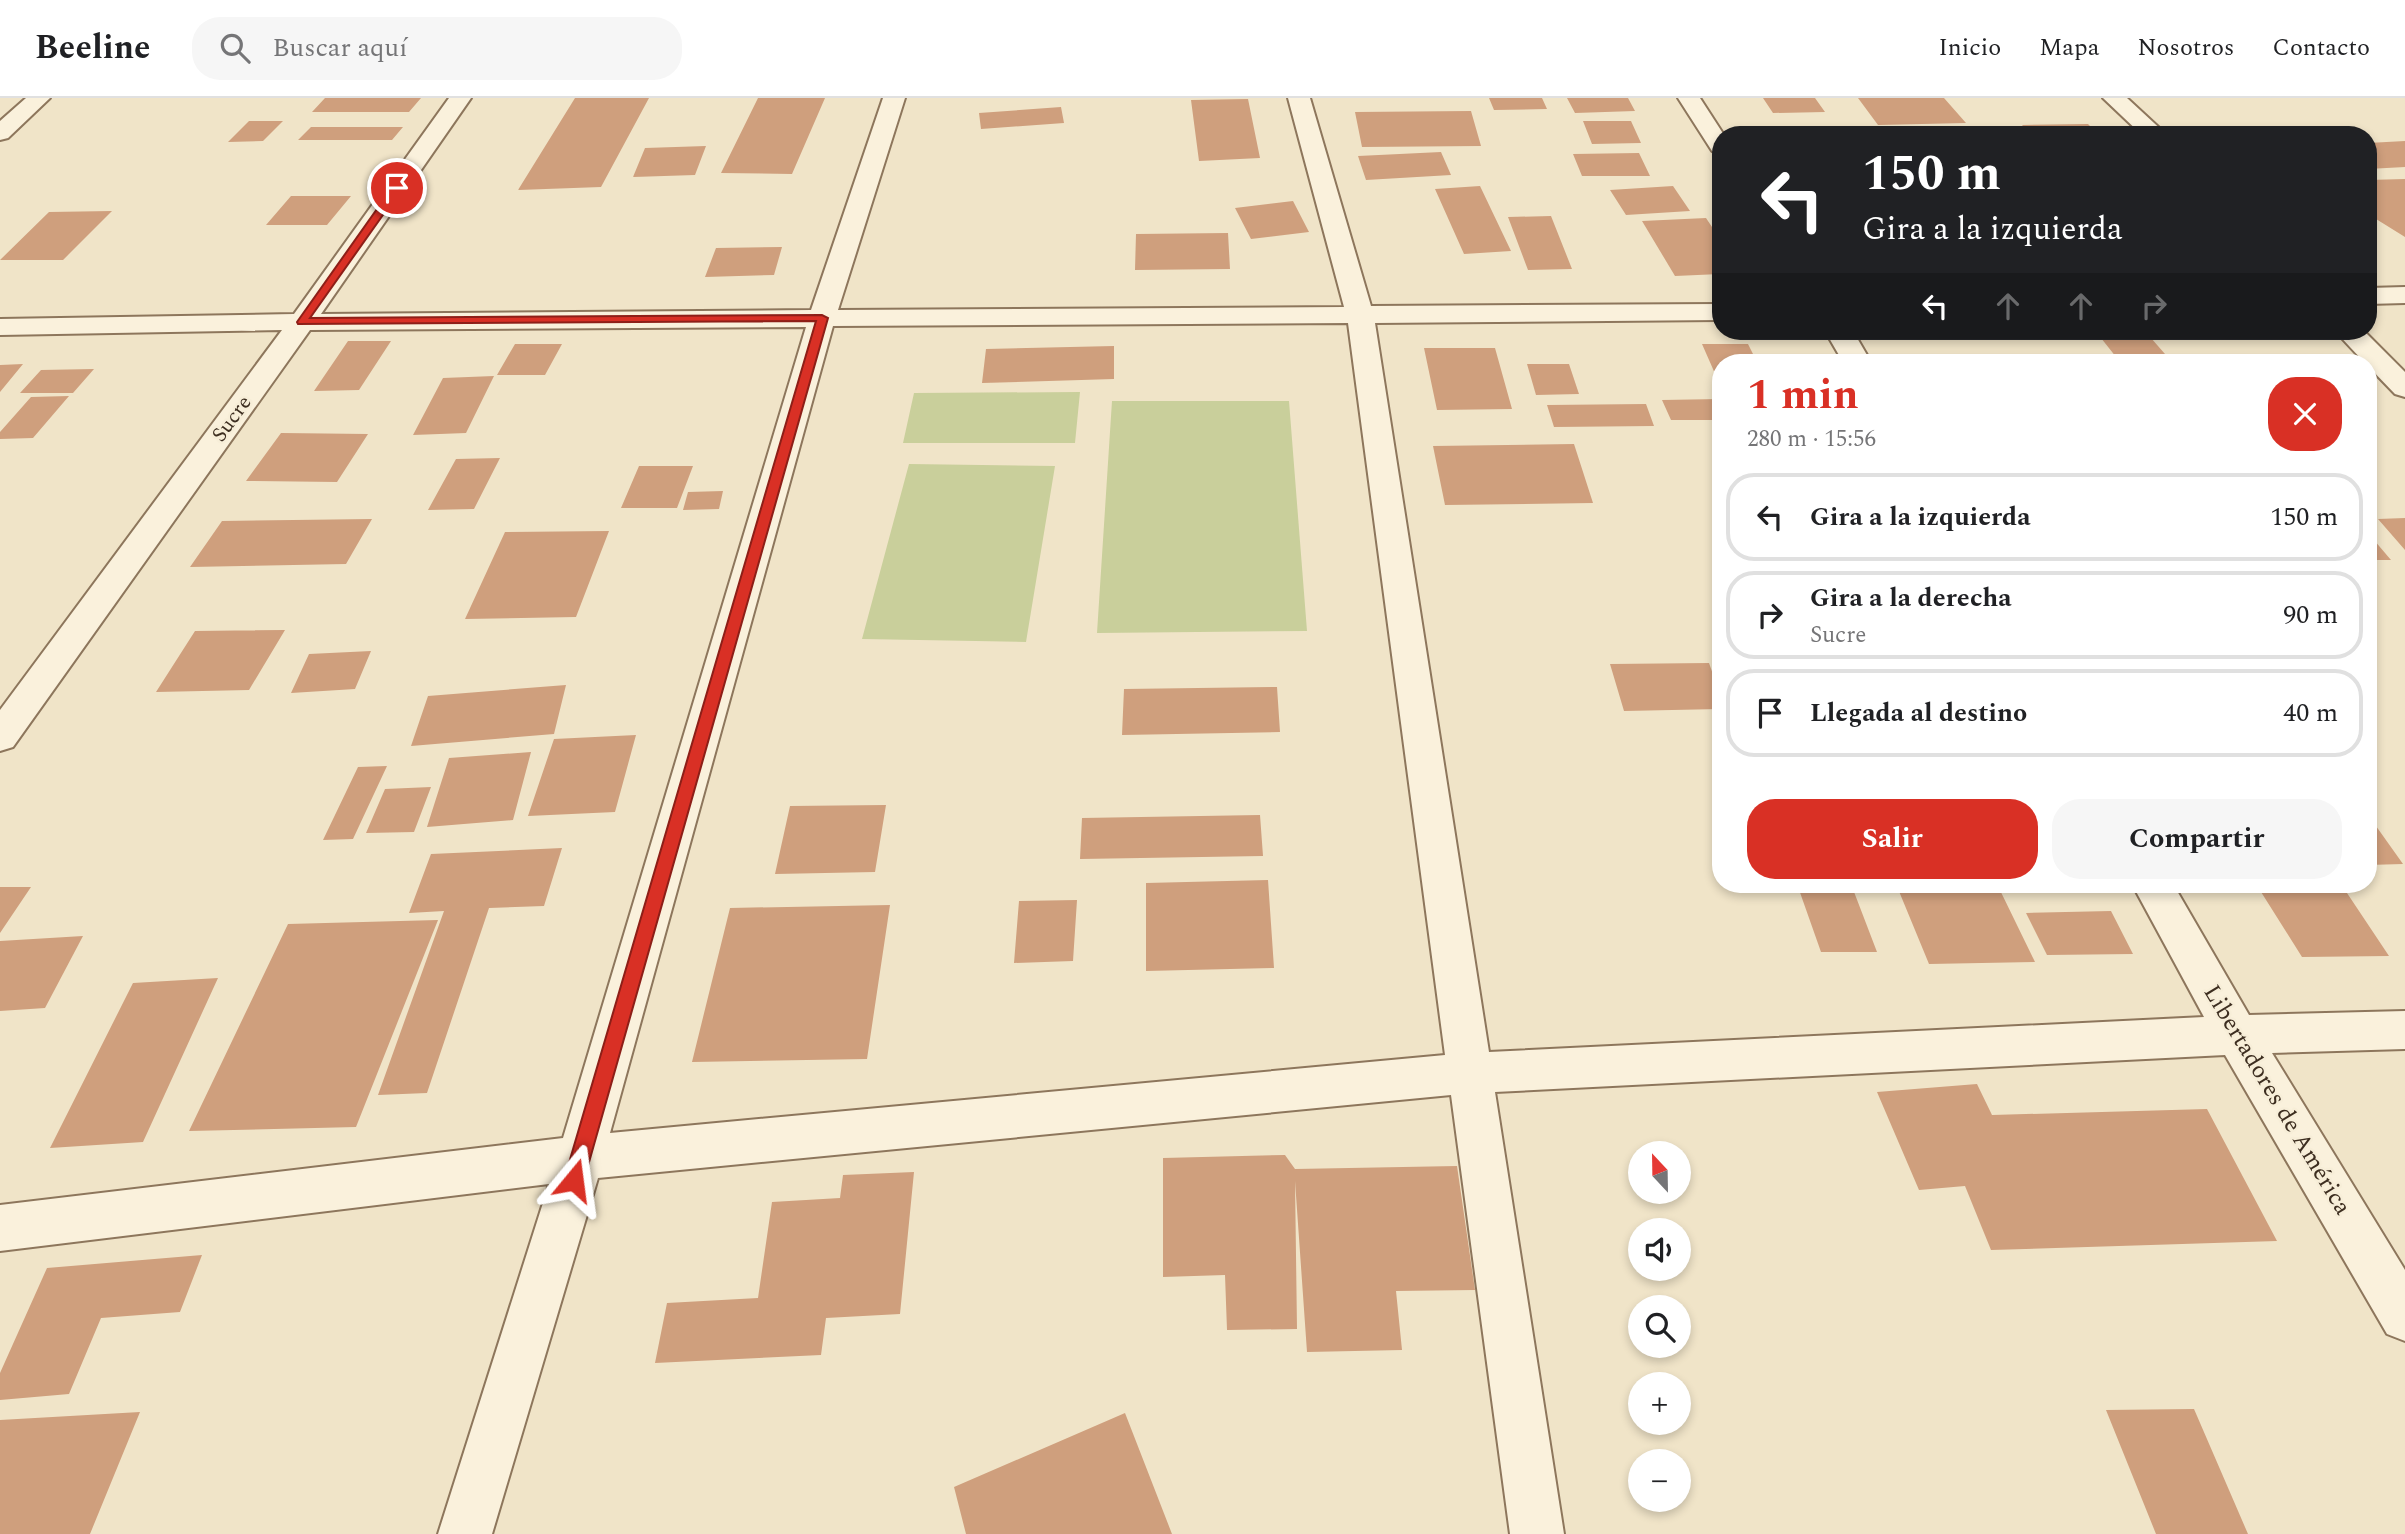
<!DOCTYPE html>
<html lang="es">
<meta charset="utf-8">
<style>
:root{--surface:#fff;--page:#f6f6f6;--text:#202124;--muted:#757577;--line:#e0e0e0;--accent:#d93025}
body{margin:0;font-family:Spectral,serif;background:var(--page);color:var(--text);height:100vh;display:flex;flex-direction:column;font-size:26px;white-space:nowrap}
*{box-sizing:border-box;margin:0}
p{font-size:23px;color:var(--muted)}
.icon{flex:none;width:38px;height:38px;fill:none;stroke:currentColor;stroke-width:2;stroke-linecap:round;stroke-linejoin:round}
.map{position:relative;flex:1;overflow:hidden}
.details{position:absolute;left:1712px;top:256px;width:665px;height:539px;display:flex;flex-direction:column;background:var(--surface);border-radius:28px;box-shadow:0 4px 10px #0003}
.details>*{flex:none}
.banner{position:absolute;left:1712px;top:28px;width:665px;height:214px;border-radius:28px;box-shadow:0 4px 10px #0003;background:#202124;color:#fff;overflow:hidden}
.needle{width:46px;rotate:338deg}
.fabs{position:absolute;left:1628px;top:1043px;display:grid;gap:14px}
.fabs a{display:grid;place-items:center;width:63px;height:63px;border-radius:50%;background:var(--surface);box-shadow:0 4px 10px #0003;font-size:35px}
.pin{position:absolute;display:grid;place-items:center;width:60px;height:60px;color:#fff;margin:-30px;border:4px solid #fff;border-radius:50%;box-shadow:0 2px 7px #0007}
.me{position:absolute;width:77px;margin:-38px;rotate:16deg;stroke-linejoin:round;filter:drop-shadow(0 0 5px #0008)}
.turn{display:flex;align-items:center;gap:24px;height:147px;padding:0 35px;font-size:32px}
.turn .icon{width:91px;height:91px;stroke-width:2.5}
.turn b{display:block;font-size:49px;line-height:60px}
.lanes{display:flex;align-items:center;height:66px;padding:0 35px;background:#0003;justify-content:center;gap:35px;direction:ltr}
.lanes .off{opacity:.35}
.round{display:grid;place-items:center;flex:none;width:74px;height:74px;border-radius:28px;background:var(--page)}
.summary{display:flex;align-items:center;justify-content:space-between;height:119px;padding:0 35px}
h1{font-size:42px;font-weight:700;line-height:52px;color:var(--accent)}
.cta{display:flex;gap:14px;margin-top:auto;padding:14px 35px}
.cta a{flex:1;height:80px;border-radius:28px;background:var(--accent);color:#fff;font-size:28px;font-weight:700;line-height:80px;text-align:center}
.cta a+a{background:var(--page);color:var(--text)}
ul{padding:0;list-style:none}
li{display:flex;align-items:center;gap:21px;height:88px;margin:0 14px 10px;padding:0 21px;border:4px solid var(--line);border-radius:28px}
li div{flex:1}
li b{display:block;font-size:26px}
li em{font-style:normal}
header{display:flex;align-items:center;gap:42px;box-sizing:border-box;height:98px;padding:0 35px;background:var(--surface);border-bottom:2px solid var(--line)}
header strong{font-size:33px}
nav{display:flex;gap:38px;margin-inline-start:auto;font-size:24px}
.search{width:490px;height:63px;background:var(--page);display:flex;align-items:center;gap:18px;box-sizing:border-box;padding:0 24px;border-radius:28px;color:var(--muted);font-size:26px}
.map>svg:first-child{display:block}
</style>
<header>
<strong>Beeline</strong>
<div class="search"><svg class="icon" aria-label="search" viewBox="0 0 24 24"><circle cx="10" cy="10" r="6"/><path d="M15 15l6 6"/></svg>Buscar aquí</div>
<nav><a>Inicio</a><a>Mapa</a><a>Nosotros</a><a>Contacto</a></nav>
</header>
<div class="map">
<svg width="2405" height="1436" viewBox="0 0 2405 1436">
<rect width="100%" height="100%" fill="#f0e4c8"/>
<!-- green -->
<path fill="#c9cf9b" d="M1080,294L1075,345H903L914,295Z
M1112,303H1289L1307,533L1097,535Z
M909,366L1055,368L1026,544L862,541Z"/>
<!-- building -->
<path fill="#cf9f7d" d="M325,0H421L409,14H312Z
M575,0H649L601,89L518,92Z
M758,0H825L792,76L721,75Z
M1489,0H1542L1547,11L1494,12Z
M1567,0H1628L1635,13L1575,15Z
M1763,0H1815L1825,14L1773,15Z
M1858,0H1944L1966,25L1878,27Z
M1248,1L1260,60L1199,63L1191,2Z
M1061,9L1064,25L981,31L979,15Z
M1471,13L1481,48L1362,49L1355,14Z
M249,23H283L263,43L228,44Z
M1583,23H1631L1641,45L1592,46Z
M2088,26L2099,37H2031L2022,27Z
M311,29H403L392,42H298Z
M2405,43V69L2368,71V45Z
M706,48L695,77L633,79L645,50Z
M1441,54L1451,77L1366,82L1358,58Z
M1639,55L1650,78H1582L1573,56Z
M2405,81V139L2368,116V82Z
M1480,88L1511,153L1464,156L1435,91Z
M1673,88L1690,113L1626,117L1610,92Z
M291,98H351L327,127H266Z
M1293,103L1309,134L1251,141L1235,110Z
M112,113L63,162H0L49,114Z
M1551,118L1572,171L1528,172L1508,119Z
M1706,120L1720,141V176L1675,178L1642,123Z
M1228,135L1230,171L1135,172L1136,136Z
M782,149L774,177L705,179L716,150Z
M2236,233H2299L2307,241L2244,242Z
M2101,240H2151L2172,264H2120Z
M348,243H391L359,292L314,293Z
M515,246H562L545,277H497Z
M1702,246H1748L1757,264H1720V287Z
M1114,248V281L982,285L986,251Z
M1424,250H1495L1512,311L1437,312Z
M23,266L0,294V267Z
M1527,266H1569L1579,296L1536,297Z
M94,271L73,295H20L41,272Z
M494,278L466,335L413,337L443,280Z
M69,298L33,340L0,341V334L31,299Z
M1720,301V322H1671L1662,302Z
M1646,306L1654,328L1554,329L1547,307Z
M281,335L368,336L337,384L246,383Z
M1574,346L1593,405L1445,407L1433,348Z
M500,360L474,411L428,412L456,361Z
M639,368H693L677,410H621Z
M723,393L719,411L683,412L688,394Z
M2405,420V452L2378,421Z
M372,421L346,466L190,469L222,423Z
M609,433L576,519L465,521L505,434Z
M2368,435L2391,462H2368Z
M285,532L249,592L156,594L195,533Z
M371,553L355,591L291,595L309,556Z
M1709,565L1720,596V611L1624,613L1610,566Z
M566,587L554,636L411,648L428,598Z
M1277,589L1280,634L1122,637L1124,591Z
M636,637L615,714L528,718L554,641Z
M531,654L513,722L427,729L449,660Z
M387,668L353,741L323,742L358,669Z
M431,689L414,734L366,735L385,691Z
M886,707L875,774L775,776L790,708Z
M1260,717L1263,758L1080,761L1082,720Z
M2371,721L2403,766L2368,767V722Z
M562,750L544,808L489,810L427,995L378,997L444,813L409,815L431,756Z
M1268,782L1274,870L1146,873V785Z
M1797,786H1851L1877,854H1821Z
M1896,786H1997L2035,864L1929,866Z
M2256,786H2341L2389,858L2302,859Z
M0,789H31L0,835Z
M1077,802L1073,863L1014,865L1019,803Z
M890,807L867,961L692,964L730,810Z
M2111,813L2133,856L2047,857L2026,815Z
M438,822L356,1029L189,1033L288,826Z
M83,838L45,910L0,913V843Z
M218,880L143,1044L50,1050L133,885Z
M1977,986L1992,1017L2207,1011L2277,1143L1991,1152L1965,1088L1919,1092L1877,994Z
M1285,1057L1295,1071L1457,1068L1475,1192L1396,1193L1402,1252L1307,1254L1295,1083L1297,1231L1227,1232L1225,1177L1163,1179V1060Z
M914,1074L900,1216L826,1220L821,1257L655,1265L667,1205L758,1200L772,1104L840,1100L843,1077Z
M202,1157L180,1214L101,1220L69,1296L0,1302V1275L47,1170Z
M2194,1311L2248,1436H2156L2106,1312Z
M140,1314L90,1436H0V1322Z
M1125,1315L1172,1436H966L954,1389Z"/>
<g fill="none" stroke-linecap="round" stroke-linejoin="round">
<defs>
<path id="street" d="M26,0H50L8,40L0,42V23Z
M449,0H471L321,216L811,212L883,0H905L838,212L1344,209L1288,0H1310L1371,208L1720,206V222L1375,225L1489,954L2204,919L2132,786H2173L2249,917L2405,913V951L2272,955L2405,1172V1243L2387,1236L2225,957L1495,994L1564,1436H1510L1451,997L598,1080L492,1436H438L549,1086L0,1153V1107L563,1040L806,229L310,232L13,649L0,653V612L282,232L0,237V221L294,216ZM1348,225L1445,957L610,1035L833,228Z
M1678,0H1700L1724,37H1720V55L1712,53Z
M2103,0H2127L2167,37H2142Z
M2405,189V205L2368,206V190Z
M1825,233H1853L1871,264H1843Z
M2335,233H2364L2405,274V299L2395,296L2368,268V264H2364Z"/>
</defs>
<!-- street casing -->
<use href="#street" stroke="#8d765c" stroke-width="4"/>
<!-- street -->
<use href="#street" fill="#faf1dc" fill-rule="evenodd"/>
</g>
<!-- route -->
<path fill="#d93025" stroke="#8d1f18" stroke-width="2" d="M394,87L402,90L310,220L822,217L828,220L584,1082L581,1088L574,1091L567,1088L564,1082L816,223L298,226L297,224Z"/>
<g text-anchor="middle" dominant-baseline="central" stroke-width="5" stroke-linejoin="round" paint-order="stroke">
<!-- far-street labels -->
<g font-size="21" fill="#3d2e20" stroke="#f7eed8">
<text transform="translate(232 321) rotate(-54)">Sucre</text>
</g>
<!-- street labels -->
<g font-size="24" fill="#3d2e20" stroke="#f7eed8">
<text transform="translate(2277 1002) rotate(59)">Libertadores de América</text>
</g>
</g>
</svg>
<div class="fabs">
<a><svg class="needle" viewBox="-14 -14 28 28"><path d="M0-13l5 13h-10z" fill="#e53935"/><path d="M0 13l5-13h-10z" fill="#757577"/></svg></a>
<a><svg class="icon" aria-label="sound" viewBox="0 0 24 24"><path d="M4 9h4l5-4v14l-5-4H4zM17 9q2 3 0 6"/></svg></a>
<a><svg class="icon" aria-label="search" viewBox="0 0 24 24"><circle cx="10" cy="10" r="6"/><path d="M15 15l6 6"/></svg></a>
<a>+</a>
<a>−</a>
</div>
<div class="pin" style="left:397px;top:90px;background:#d93025"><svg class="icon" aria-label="arrive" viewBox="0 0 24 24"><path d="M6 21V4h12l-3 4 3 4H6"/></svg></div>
<svg class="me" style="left:574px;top:1082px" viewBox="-20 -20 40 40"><path d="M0-17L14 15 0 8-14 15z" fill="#d93025" stroke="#fff" stroke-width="4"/></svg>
<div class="banner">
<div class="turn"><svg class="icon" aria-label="left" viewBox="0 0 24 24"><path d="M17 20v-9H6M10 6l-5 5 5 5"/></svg><div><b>150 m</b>Gira a la izquierda</div></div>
<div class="lanes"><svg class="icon" aria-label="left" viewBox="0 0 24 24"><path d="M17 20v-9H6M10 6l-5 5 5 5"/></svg><svg class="icon off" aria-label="ahead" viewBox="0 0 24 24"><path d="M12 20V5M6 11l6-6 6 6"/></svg><svg class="icon off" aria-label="ahead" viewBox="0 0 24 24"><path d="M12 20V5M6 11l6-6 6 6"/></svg><svg class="icon off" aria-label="right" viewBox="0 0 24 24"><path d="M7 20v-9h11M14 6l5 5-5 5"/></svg></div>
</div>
<section class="details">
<div class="summary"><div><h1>1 min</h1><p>280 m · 15:56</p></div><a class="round" style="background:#d93025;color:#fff"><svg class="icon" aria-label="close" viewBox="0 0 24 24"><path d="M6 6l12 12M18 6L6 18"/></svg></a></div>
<ul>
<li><svg class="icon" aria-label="left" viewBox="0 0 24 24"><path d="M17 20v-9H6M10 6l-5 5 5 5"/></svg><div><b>Gira a la izquierda</b></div><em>150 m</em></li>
<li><svg class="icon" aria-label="right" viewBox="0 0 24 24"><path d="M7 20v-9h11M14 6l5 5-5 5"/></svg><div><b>Gira a la derecha</b><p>Sucre</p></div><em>90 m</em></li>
<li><svg class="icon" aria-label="arrive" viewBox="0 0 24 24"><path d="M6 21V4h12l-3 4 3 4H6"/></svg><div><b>Llegada al destino</b></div><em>40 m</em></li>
</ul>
<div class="cta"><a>Salir</a><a>Compartir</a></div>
</section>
</div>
